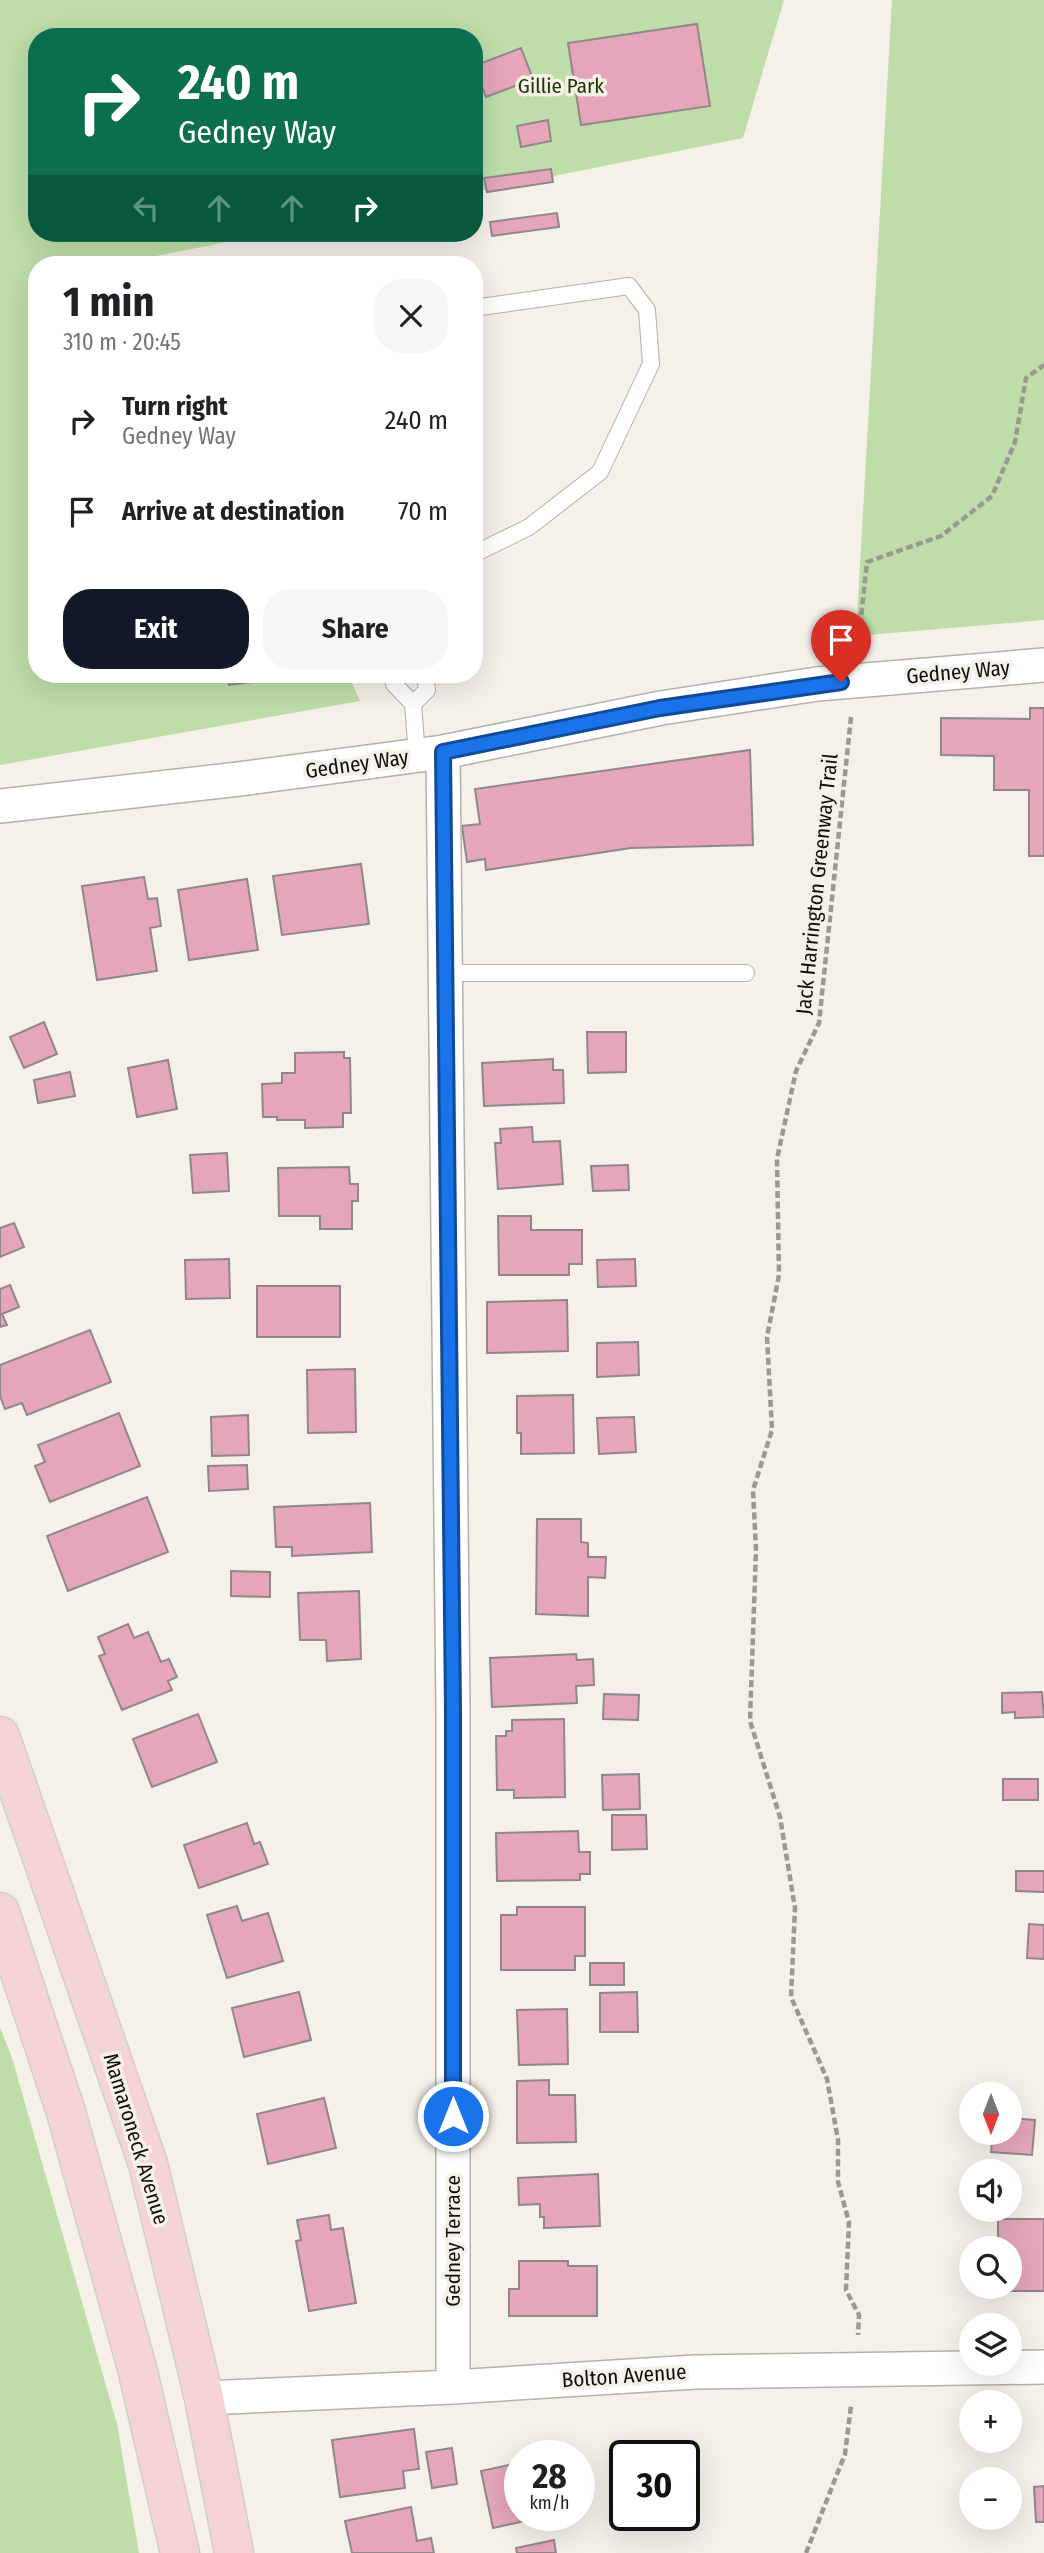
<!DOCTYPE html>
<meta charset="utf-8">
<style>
:root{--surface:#fff;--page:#f6f6f6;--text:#202124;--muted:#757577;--accent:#111827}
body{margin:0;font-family:"Fira Sans Condensed",sans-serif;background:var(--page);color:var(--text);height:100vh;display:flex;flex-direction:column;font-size:26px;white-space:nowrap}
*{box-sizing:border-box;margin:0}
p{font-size:23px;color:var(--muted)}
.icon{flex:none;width:38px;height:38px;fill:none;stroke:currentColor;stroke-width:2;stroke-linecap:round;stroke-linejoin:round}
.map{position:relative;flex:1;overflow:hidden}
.details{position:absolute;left:28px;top:256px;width:455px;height:427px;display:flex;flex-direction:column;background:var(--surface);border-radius:28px;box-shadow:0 7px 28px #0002}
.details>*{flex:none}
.top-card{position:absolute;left:28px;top:28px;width:455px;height:214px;border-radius:28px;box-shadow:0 7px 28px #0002;background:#0b6e4f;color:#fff;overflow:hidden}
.needle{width:46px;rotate:180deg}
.buttons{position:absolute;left:959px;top:2082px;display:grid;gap:14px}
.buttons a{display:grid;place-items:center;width:63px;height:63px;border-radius:50%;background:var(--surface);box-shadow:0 7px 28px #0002;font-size:35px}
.speed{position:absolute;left:504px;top:2440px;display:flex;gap:14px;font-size:35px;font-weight:700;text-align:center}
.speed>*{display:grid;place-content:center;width:91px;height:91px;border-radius:50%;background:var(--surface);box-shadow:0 7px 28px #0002;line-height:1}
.speed small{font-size:18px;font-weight:400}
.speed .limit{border:4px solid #111;border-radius:10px;background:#fff;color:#111}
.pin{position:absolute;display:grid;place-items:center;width:60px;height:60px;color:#fff;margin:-72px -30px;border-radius:50% 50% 50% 0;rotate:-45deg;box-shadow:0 0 7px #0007}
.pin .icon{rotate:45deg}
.me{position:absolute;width:77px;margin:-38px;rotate:0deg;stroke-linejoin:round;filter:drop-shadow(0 0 5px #0008)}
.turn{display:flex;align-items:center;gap:24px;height:147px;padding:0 35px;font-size:32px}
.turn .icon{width:91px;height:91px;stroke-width:2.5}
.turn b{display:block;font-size:49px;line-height:60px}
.lanes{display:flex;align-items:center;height:66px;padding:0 35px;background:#0003;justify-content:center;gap:35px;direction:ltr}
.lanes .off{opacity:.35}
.round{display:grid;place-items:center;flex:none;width:74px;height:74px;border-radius:28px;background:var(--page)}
.headline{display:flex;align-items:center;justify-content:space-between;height:119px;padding:0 35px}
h1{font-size:42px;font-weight:700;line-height:52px}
.action{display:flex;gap:14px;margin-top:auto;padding:14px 35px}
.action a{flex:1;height:80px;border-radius:28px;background:var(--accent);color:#fff;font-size:28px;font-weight:700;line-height:80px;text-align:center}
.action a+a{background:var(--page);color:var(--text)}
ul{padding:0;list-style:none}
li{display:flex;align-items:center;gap:21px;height:91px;padding:0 35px}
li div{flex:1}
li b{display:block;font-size:26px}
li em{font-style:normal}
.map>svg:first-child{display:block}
</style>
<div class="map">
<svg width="1044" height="2553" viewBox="0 0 1044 2553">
<rect width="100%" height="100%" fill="#f5f0e8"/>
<!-- green -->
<path fill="#bedda9" d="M0,0H784L743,138L474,192V37H37V233H272L156,256L159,264H37V674H348L360,701L0,765Z
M892,0H1044V620L856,636Z
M0,2027L12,2058L117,2424L139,2553H0Z"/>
<!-- building -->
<path fill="#e5a6ba" stroke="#91878a" stroke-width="2" d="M697,24L710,106L581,125L568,43Z
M521,48L533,79L486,97L474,66Z
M548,120L551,141L521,147L517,126Z
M551,169L553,182L487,192L484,178Z
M557,213L559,227L492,236L490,222Z
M228,674H316L229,685Z
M1030,708H1044V856H1029V790H994V756L941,755V718L1030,719Z
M750,750L753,845L631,848L486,870L485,859L467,862L462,826L480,824L475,789Z
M361,864L369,924L282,935L273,876Z
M144,877L148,899L157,898L161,926L150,928L157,971L97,980L82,886Z
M247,879L258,950L189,960L178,890Z
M44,1022L57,1054L24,1068L10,1037Z
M587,1032H626V1072L588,1073Z
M344,1052V1058H350L351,1113H343V1127L305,1128V1120H277V1117H263L262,1084L282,1083V1073H295V1053Z
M553,1059V1070H563L564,1103L484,1106L482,1063Z
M168,1060L177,1109L137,1117L128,1068Z
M70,1072L75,1096L38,1103L34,1080Z
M532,1127L533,1142L560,1141L563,1184L498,1189L495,1143H501L500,1129Z
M227,1153L229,1191L193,1193L190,1155Z
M628,1165L629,1190L593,1191L591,1166Z
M349,1167L350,1184H358V1201H352V1229H320V1216H279L278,1168Z
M498,1216H531V1230H582V1264H569V1275H499Z
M14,1223L24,1247L0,1257V1228Z
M229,1259L230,1298L186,1299L185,1260Z
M635,1259L636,1286L598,1287L597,1260Z
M10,1285L19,1307L2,1314L7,1325L0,1327V1289Z
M257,1286H340V1337H257Z
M567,1300L568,1351L487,1353V1302Z
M90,1330L111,1382L27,1415L22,1403L5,1409L0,1396V1365Z
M638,1342L639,1375L597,1377V1343Z
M355,1369L356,1432L308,1433L307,1370Z
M573,1395L574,1453L521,1454V1433H517V1396Z
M119,1413L140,1466L50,1502L35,1466L45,1462L38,1445Z
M248,1415L249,1455L212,1456L211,1417Z
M634,1417L636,1452L599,1454L597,1418Z
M247,1465L248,1489L209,1491L208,1466Z
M147,1497L168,1552L68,1591L47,1536Z
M370,1503L372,1552L292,1556V1547H276L274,1507Z
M537,1519H581V1542L588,1543V1557H606L605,1578L588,1577V1616L536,1614Z
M231,1571L270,1572V1597L231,1596Z
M359,1591L361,1659L327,1661L326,1640H300L298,1593Z
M128,1624L134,1638L148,1632L161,1662L169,1659L177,1677L168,1681L172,1690L122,1710L99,1656L105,1654L98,1637Z
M576,1654L577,1660L593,1659L594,1685L576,1686L577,1703L492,1707L490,1658Z
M1042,1692L1044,1717L1015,1718V1712L1002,1713V1693Z
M604,1694L639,1695L638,1720L603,1719Z
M198,1714L217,1762L152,1787L133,1739Z
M564,1719L565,1797L514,1798V1790H497L496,1736H506V1731H512V1720Z
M639,1774L640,1809L603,1810L602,1775Z
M1003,1779H1038V1800H1003Z
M612,1815H646L647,1849L612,1850Z
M247,1823L254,1844L260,1842L268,1864L199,1888L184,1845Z
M578,1831L579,1852H590V1874H580V1880L497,1881L496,1833Z
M1016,1871H1044V1892L1016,1891Z
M237,1906L242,1921L268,1913L283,1961L227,1978L207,1915Z
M517,1907H585V1956H575V1970H501V1915H517Z
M1029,1924L1044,1925V1959L1027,1958Z
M590,1963H624V1985H590Z
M299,1992L311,2040L244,2057L232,2008Z
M637,1992L638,2032H600V1993Z
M567,2009L568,2064L519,2065L517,2010Z
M549,2080V2095H575L576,2142L517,2143V2081Z
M324,2098L336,2148L268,2164L257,2114Z
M1010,2118L1035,2120L1032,2155L991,2152L993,2133H1010Z
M598,2174L600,2226L544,2228V2217H540V2204L519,2205L518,2178Z
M329,2215L331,2230L343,2228L356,2303L309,2311L296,2241L301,2240L297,2220Z
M998,2219H1044V2291H984V2287H1010V2249H998Z
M519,2261H568V2266H597V2316H509V2289H519Z
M414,2429L419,2469L403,2471L405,2488L340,2497L332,2440Z
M452,2448L457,2484L432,2488L426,2452Z
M513,2464L514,2468L520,2467V2515H553L493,2528L481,2471Z
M1044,2486V2522H1036L1034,2487Z
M411,2507L417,2541L431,2538L434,2553H352L345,2521Z
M554,2540L556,2553H517L516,2548Z"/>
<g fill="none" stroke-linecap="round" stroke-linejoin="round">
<defs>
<path id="service" d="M474,308L629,286L647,310L651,364L600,472L529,527L474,554
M392,674L394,684L413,704L427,690L425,674
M413,704L417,756
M446,973H746"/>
<path id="minor" d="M890,678L1044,665
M443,752L453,1711V2387
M0,806L239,779L443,752L661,708L817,684
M204,2398L453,2387L695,2372L1044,2367"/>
<path id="primary" d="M0,1736L148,2164L204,2398L234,2553
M0,1912L66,2112L137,2368L180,2553"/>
</defs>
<!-- service casing -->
<use href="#service" stroke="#b5b1a9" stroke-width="18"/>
<!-- minor casing -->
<use href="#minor" stroke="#b5b1a9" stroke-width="36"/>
<!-- primary casing -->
<use href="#primary" stroke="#cfcfce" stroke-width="41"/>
<!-- path -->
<path stroke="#9b9791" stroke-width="4.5" stroke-dasharray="7 3.5" stroke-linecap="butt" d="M858,646L867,562L941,536L992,496L1015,442L1026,378L1044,365
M851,717L819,1023L796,1071L777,1159L779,1275L767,1337L772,1430L753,1490L756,1550L750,1721L780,1817L795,1908L791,1997L827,2079L838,2140V2182L849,2222L846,2290L859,2315L858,2335
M806,2553L845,2454L851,2406"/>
<!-- service -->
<use href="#service" stroke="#fff" stroke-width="16"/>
<!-- minor -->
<use href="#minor" stroke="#fff" stroke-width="33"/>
<!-- primary -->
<use href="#primary" stroke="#f5d3d4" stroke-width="38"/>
<defs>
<path id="minor-bridge" d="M817,684L890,678"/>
</defs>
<!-- minor-bridge casing -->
<use href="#minor-bridge" stroke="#b5b1a9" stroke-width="36" stroke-linecap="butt"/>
<!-- minor-bridge -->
<use href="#minor-bridge" stroke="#fff" stroke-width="33"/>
</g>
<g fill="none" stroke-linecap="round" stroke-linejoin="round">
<defs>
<path id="route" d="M453,2116V1711L443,752L660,708L841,682"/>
</defs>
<!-- route casing -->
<use href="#route" stroke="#114b97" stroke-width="18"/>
<!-- route -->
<use href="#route" stroke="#1a73e8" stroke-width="12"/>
</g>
<g text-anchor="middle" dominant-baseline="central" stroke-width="7" stroke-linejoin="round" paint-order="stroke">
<!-- park labels -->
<g font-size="21" fill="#1b3600" stroke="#f5f0e8">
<text x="561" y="86">Gillie Park</text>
</g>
<!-- street labels -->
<g font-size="21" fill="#0f0e0b" stroke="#f5f0e8">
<text transform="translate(958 672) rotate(-5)">Gedney Way</text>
<text transform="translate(357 764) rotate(-8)">Gedney Way</text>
<text transform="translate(817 884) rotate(-84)">Jack Harrington Greenway Trail</text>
<text transform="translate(136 2139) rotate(73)">Mamaroneck Avenue</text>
<text transform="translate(453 2241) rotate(-90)">Gedney Terrace</text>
<text transform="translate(624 2376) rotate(-4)">Bolton Avenue</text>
</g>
</g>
</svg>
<div class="buttons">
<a><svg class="needle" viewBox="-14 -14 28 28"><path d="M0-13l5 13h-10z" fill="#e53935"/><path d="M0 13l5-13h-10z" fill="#757577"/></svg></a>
<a><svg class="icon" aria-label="sound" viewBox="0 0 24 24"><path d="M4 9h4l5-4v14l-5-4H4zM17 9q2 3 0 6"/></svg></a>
<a><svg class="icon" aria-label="search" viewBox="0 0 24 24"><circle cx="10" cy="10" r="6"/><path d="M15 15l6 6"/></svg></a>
<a><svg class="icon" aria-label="layers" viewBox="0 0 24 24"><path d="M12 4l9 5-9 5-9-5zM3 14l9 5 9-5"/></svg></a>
<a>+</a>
<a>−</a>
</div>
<div class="speed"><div>28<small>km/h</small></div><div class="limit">30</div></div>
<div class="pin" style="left:841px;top:682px;background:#d93025"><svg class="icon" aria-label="arrive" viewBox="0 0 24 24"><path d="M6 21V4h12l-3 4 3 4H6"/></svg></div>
<svg class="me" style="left:453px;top:2116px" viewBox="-20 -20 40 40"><circle r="17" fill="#1a73e8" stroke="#fff" stroke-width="3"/><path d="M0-11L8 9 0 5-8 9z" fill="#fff"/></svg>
<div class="top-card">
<div class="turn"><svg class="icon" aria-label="right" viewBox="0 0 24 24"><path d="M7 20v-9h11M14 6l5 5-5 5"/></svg><div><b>240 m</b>Gedney Way</div></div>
<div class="lanes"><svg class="icon off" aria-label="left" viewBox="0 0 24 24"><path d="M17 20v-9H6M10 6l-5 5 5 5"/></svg><svg class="icon off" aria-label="ahead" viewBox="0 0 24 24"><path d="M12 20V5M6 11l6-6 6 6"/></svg><svg class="icon off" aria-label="ahead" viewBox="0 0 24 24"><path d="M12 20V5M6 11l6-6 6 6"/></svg><svg class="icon" aria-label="right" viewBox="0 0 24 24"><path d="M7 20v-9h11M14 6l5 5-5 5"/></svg></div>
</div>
<section class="details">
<div class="headline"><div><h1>1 min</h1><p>310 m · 20:45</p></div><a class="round"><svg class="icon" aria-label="close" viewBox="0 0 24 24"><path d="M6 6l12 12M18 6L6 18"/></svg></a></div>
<ul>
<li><svg class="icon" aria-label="right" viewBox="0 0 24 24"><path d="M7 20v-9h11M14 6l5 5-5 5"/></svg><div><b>Turn right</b><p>Gedney Way</p></div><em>240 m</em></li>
<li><svg class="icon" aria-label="arrive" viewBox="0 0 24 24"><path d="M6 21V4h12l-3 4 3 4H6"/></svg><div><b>Arrive at destination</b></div><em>70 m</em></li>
</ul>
<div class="action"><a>Exit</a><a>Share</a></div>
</section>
</div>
